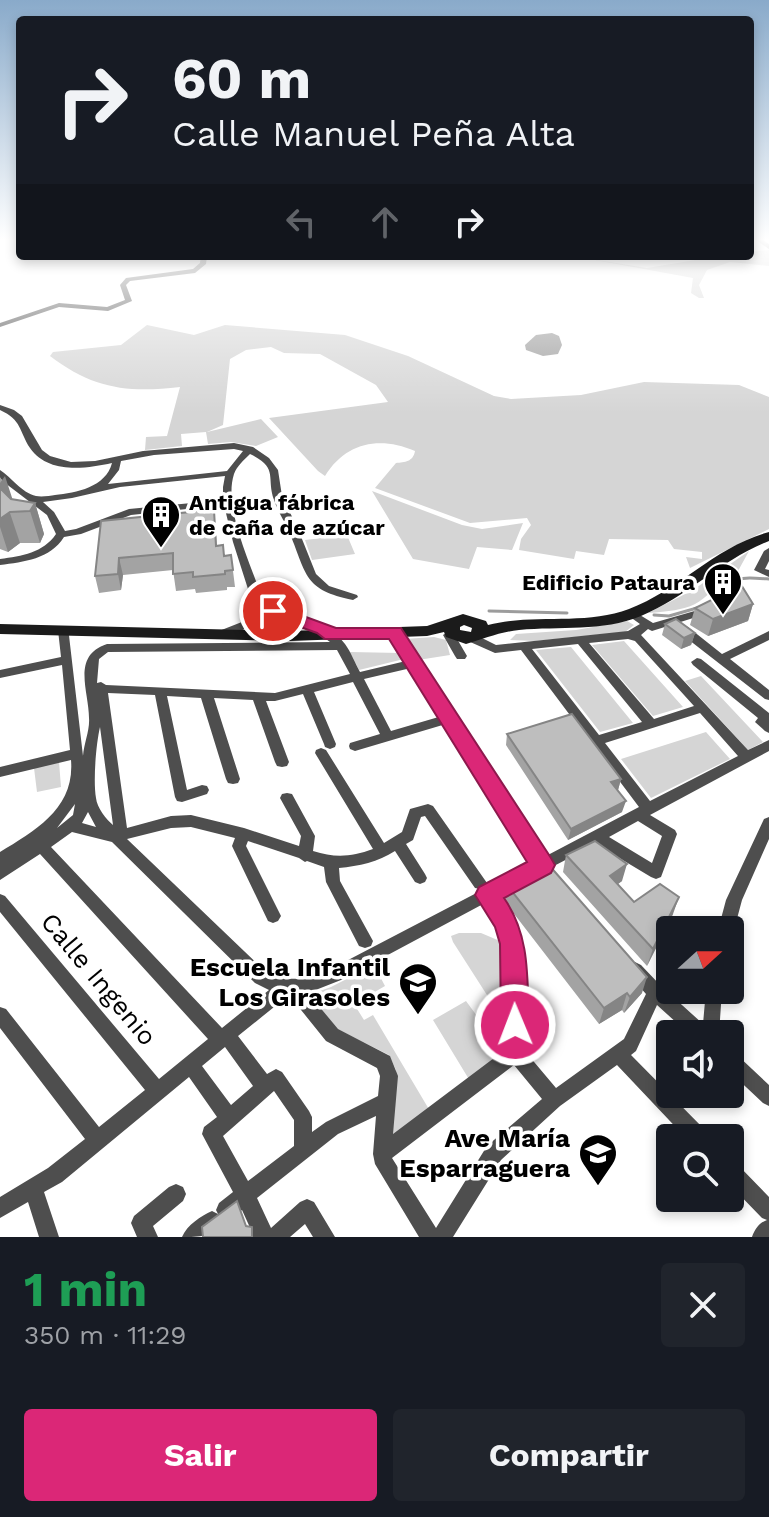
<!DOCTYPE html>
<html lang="es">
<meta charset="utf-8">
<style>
:root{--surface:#171b24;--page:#20242c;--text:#f1f3f6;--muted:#9ea1a6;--accent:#db2777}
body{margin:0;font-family:"Work Sans",sans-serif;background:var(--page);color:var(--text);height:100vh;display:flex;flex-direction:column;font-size:30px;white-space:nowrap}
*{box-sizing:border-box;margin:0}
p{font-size:26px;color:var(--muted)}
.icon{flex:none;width:44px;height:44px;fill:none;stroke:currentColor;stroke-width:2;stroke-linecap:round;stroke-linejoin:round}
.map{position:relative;height:1237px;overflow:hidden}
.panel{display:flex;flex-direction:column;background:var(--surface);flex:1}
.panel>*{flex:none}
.guide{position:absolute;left:16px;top:16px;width:738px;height:244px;border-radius:8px;box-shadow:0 4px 12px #0003;background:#171b24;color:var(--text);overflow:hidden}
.needle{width:52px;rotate:69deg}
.controls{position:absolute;left:656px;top:916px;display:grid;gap:16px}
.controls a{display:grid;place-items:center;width:88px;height:88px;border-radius:8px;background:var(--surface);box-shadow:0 4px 12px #0003;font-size:40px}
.pin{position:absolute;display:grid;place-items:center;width:68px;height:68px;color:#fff;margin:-34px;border:4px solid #fff;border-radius:50%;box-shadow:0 2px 8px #0007}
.me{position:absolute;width:88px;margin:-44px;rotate:359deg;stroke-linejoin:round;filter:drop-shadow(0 0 6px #0008)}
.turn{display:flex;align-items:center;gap:28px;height:168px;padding:0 24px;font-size:36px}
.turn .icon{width:104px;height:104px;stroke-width:2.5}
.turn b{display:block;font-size:56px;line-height:68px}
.lanes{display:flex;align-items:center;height:76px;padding:0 24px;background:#0003;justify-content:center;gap:40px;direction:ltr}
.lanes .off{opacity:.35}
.round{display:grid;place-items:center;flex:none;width:84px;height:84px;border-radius:8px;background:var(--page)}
.headline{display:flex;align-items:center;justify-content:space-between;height:136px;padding:0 24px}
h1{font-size:48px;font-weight:700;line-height:60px;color:#1e9e55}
.cta{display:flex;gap:16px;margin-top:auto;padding:16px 24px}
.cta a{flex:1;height:92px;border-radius:8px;background:var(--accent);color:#fff;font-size:32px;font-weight:700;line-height:92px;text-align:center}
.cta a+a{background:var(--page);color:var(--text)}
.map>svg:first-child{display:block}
</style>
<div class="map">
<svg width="769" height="1237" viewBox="0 0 769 1237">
<rect width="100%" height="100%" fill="#fff"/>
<!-- green -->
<path fill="#d5d5d5" d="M769,250V266L730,262L707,270L699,285L704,298H699L691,293L693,278L584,258L647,268L720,256H750V252Z
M147,325L194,335L225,325L345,335L408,356L494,396L511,399L581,395L644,382L739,385L769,397V529L690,568L686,557L702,559V552L674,549L668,540L609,539L604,555L576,551L574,559L519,550L521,539L531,525L527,518L470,523L375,488L396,463C405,462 413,462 415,451C380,436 346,442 325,476L318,471L269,418L388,402L376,385L320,354L284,353L271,347L246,350L230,359L223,425L207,432L261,419L278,437L256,446L231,442L208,444L206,432L181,434L182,446L145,450L146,437L167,436L180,387C128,393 93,389 50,356L53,352L121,345Z
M372,491L462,525L482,529L523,523L512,550L477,547L469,569L413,559Z
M347,535L355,554L312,560L305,540Z
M749,551L738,571L727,569C704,607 690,610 648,613L693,590Z
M627,621L634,625L625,632L535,641L510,640L516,634L576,630Z
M434,637L446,640L450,655L418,660L404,639Z
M624,641L683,707L653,716L592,645Z
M571,647L633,723L600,732L536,650Z
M350,652L400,653L404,659L359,670Z
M701,676L763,742L748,750L685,681Z
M706,732L730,759L651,798L621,759Z
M59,762L61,787L37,792L34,768Z
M459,933H481L507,944L510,1053L470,1081L433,1020L466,1001L477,1016L494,1006L453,942L451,936Z
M374,965L385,986L354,1004L364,1020L373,1015L430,1111L398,1135L391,1134L396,1070L389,1055L337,1029L309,995L331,987Z"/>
<!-- water -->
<path fill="#9c9c9c" d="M552,333L559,336L562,345L558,354L543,356L526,350L525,345L536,335Z"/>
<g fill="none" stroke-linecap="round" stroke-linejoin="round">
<!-- stream -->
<path stroke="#9c9c9c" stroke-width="3" d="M714,599C735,576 739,577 769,579
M489,611L567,613
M654,615L669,616L697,608"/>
<!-- street -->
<path fill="#4e4e4e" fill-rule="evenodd" d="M756,240H763L769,244V249Z
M201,256H207L206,264L195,273L130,281L126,285L132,301L108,311L59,307L0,327V323L59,303L107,307L125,300L120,285L126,278L193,269L200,263Z
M0,405L14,410L22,416L42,450L50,456L71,462L95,461L143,451L177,448L234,443L253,447L269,458L278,470L282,496L298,529L316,574L329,586L357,595L358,597L353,600C304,590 307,575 290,534C285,522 278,512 274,500C266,477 279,468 250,454C244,460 237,466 234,474C223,508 251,564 262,598C286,613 328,621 345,644C351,652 355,663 360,672L406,661L388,632L394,628L398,629L546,856L639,807L521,650L495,653L468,641L466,638L468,635H476L496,645L628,631L640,624L626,614L627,612H635L653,623L705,608L709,609L710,611L709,613L652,631L648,629L641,635L748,750L769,740V751L650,815L675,830L677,834L661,877L656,879L651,877L596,844L552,867L554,871L552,875L547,877L540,873L497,896L512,918L521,944L524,1050L556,1088L624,1039L646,994L629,975L627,970L629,965L635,962L641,965L661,986L703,1024L706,990H722L719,1034H689L657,1005L636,1051L631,1055L706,1131L708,1138H686L617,1065L560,1106L501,1160L453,1237H419L375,1164L373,1154L376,1116L338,1134L257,1198L271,1228L300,1202L307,1199L314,1202L335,1237H313L305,1224L290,1237H252V1232L242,1210L226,1220L220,1217L222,1221C214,1237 199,1237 182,1237C187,1225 201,1216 212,1211L218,1214L216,1210L219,1203L233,1192L202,1134L204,1127L217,1117L189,1077L62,1182L44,1192L59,1237H39L28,1202L0,1218V1197L48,1168L85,1139L0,1028V1007L6,1009L99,1127L145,1090L0,912V894L5,896L159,1079L208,1039L40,854L0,880V852C36,830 75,808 71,760L0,777V767L70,750L62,665L0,678V670L61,657L58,630L60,627H68L83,756C84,743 90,730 89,718C89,691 71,656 107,644L330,642C311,627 285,613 261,623L254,638L250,639L244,635L247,628L227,637H219L217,634L219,631L252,618L255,611L233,542L224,505L131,515L81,534L64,537C50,559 24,562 0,565V559C22,556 43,553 56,534L47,515L5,483L0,478V470C11,477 22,493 36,496C41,497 50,496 55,495C76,493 106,487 112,463C85,469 48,474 30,448C19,431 22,420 0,410ZM234,449L243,451L227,471L108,484L119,470L121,461L154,455ZM225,476L223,487V500L129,509L76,529L65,531L54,512L43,502L72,498L120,487ZM628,639L635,641L694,706L654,719L589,643ZM578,644L642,722L599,735L532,649ZM337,650L350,674L275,693L106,685L101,682L97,683L99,659L108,652ZM411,668L442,716L391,731L364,679ZM353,682L380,734L350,743L349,746L350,749L355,751L446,724L534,863L329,970C307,979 289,983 267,973L127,839L171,828L191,827L235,838L232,846L268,921L273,923L278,921L281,916L246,846L248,841L299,858L305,862L307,861L324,867L326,882L359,946L365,948L371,946L373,941L340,881L339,868C359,866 378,862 395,851L415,882L420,884L425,882L427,878L425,874L406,844L413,840L421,817L425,816L475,888L480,889L485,888L487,883L433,806L428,804L410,809L402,832L384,843L326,750L321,748L316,750L315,753L373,849C351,857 335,858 313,851L315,836L292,794L287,793L282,794L280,798L301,836L299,846L244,828L191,815L171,816L127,828L108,693L155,695L175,797L177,801L182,802L207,794L209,790L207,786L202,785L187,790L167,696L201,698L226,779L228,783L233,784L238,783L240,779L214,698L253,700L275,762L277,766L282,767L287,766L289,762L266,701H275L303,694L324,744L325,747L330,749L335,747L336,744L314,692ZM700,713L738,756L650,801L605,743ZM100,727L113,825C106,819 97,808 96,798C93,781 96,744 100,727ZM75,804L73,815L57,828ZM88,812L96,827L82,823ZM638,821L662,836L652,863L609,837ZM72,832L112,842L255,983L269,990L222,1028L51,847ZM485,903L500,926L505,944L506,1049L393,1134L398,1076L390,1056L338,1029L308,993L341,980ZM289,995L326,1041L377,1068L380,1076L378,1096L326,1122L312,1132V1117L309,1111L282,1072L276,1069L267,1074L238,1036ZM225,1047L253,1086L231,1105L202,1066ZM514,1065L542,1099L487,1146L436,1228L392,1158ZM274,1091L294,1120V1146L248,1181L223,1136Z
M769,548V561L765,569L769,570V577L754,570L764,551Z
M684,626L688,627L722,654L769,631V640L730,659L769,690V700L765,699L680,633L678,630L680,627Z
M449,631L453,632L467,656L465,659H457L455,656L443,635Z
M697,658L701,659L769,713V733L765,731L755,722L758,718L693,665L691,662Z
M769,817V839L742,900L734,930L730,936V930H718L726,900L764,819Z
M730,1051L736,1054L769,1085V1106L763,1103L730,1072Z
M730,1162L737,1164L769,1197V1237H752C755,1229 759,1223 767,1220L762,1218L730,1185Z
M176,1184L183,1187L186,1194L183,1201L153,1226L158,1237H137L131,1223L134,1216L169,1187Z"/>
<!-- secondary -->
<path fill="#1b1b1b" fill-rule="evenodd" d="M769,532V541C722,559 687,597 641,616C602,632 560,626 519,630C499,632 484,639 466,644L446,637L444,632L427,636L290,641L0,634V624L290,631L427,626L463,614L486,621L488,625C534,613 584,626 629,609C679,590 716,546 769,532ZM464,625L472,628L471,632L460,630V627Z"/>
</g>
<!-- wall -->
<path fill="#a3a3a3" d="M0,477L12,499L35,503L44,534L40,543H20L8,552L0,549Z
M214,510L217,546L225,556L231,555L235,587H227V590L196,593L195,589L176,591L173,570L123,575L121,590L99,593L95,576L101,521Z
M753,604L748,621L708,636L690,625L695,608Z
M665,624L695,633L691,645L681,649L662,635Z
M507,734L621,779L618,790L622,812L568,840L506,745Z
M566,855L622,881L618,884L634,902L673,914L647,966L563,872Z
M507,885L642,993L624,1013L622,1010L599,1024L505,902Z"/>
<!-- shaded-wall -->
<path fill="#858585" d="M5,476L15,507L10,513L20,543L8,552L0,527V483Z
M35,503L44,534L40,543L30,511Z
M119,558L123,575L121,590L118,574Z
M753,604L748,621L708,636L713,619Z
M695,633L691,645L681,649L684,638Z
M621,779L618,790L611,782Z
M626,801L622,812L568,840L571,829Z
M627,864L622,881L605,893L610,876Z
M679,897L673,914L647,966L653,949Z
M647,977L642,993L624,1013L630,997Z
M627,993L622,1010L599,1024L604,1008Z"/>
<!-- building -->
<path fill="#bebebe" stroke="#858585" stroke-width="2" d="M0,488L11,499L35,503L30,511L10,512L0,519Z
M211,504V510H214L216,546L223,545L224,556L231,555L233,570L225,571V574L193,577V572L173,574V553L119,558L118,574L95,576L101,521L190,512V506Z
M740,583L753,604L713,619L695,608L738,587Z
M676,619L695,633L684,638L665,624Z
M572,714L621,779L611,782L626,801L571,829L507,734Z
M595,841L627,864L610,876L634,902L660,884L679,897L653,949L566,855Z
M548,864L647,977L630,997L627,993L604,1008L507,885L529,874L531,876Z
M237,1201L246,1226L252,1227V1237H203L202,1227Z"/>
<!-- sky -->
<linearGradient id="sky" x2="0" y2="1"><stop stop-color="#89aaca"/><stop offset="0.58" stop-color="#fff"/><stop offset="1" stop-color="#fff" stop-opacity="0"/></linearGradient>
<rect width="769" height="413" fill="url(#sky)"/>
<!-- route -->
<path fill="#db2777" stroke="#8e194d" stroke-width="2" d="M273,605L336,628H401L551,858L555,865L551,873L504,898C531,937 527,980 529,1025L524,1035L515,1039L505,1035L501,1025L500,944L495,927L475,895L479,887L527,862L389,639H325L317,633L267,615L264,611Z"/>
<!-- icons -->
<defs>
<symbol id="building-pin" viewBox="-11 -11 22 30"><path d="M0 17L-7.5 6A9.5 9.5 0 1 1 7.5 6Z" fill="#000" stroke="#fff"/><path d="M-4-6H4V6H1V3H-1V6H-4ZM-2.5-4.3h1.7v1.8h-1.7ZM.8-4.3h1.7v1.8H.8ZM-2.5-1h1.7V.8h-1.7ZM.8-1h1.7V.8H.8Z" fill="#fff"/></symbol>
<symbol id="school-pin" viewBox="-11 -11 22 30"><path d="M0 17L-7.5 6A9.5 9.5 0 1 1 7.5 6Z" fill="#000" stroke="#fff"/><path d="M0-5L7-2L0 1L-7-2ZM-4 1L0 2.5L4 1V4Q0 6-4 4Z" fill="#fff"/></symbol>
</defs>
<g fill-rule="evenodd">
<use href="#building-pin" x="139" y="493" width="44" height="60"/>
<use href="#building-pin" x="701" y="560" width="44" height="60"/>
<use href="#school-pin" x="396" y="960" width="44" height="60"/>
<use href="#school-pin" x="576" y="1131" width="44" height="60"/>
</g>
<g text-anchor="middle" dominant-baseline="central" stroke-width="7" stroke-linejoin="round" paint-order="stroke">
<!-- poi labels -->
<g font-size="22" font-weight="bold" fill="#000" stroke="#fff" text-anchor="start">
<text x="189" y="502">Antigua fábrica<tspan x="189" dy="25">de caña de azúcar</tspan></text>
<text x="695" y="582" text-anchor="end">Edificio Pataura</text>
</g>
<!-- near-poi labels -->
<g font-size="26" font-weight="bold" fill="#000" stroke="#fff" text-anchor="end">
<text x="390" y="967">Escuela Infantil<tspan x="390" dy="30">Los Girasoles</tspan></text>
<text x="570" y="1138">Ave María<tspan x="570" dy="30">Esparraguera</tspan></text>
</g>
<!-- near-street labels -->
<g font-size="26" fill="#000" stroke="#fff">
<text transform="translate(99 979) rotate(50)">Calle Ingenio</text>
</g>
</g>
</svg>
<div class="controls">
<a><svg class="needle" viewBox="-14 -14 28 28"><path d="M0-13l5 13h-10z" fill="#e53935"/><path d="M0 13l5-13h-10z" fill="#9ea1a6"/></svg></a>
<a><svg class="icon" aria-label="sound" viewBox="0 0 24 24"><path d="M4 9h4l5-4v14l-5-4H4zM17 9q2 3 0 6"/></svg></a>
<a><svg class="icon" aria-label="search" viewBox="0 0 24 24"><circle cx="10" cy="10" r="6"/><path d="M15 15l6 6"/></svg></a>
</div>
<div class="pin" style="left:273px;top:611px;background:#d93025"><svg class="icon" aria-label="arrive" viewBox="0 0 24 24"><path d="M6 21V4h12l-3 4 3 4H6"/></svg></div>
<svg class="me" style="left:515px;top:1025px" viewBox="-20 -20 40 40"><circle r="17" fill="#db2777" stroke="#fff" stroke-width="3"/><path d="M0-11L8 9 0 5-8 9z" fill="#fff"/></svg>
<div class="guide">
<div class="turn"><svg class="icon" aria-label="right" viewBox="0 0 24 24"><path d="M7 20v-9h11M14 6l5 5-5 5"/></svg><div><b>60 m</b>Calle Manuel Peña Alta</div></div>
<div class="lanes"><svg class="icon off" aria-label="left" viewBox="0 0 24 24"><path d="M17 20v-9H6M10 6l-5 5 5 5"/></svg><svg class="icon off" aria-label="ahead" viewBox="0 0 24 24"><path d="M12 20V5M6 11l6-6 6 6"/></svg><svg class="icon" aria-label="right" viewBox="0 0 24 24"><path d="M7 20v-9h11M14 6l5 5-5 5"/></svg></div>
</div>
</div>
<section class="panel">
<div class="headline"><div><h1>1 min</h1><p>350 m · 11:29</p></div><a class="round"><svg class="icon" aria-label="close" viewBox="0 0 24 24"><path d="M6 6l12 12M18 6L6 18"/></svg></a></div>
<div class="cta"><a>Salir</a><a>Compartir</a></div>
</section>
